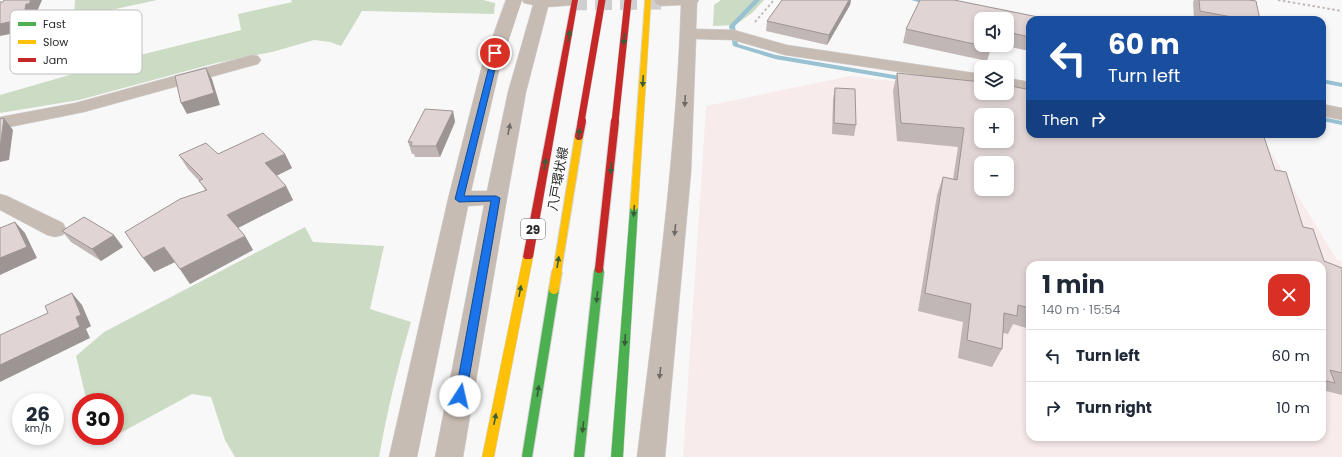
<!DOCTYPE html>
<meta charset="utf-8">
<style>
:root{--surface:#fff;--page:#f6f6f7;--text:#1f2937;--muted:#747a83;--line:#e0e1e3}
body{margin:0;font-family:Poppins,"Noto Sans JP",sans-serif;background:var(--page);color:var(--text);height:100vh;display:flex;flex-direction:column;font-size:15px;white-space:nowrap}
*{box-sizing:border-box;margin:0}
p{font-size:13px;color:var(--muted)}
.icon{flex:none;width:22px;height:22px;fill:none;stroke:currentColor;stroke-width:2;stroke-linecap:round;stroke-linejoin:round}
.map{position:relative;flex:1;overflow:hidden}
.details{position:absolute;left:1026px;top:261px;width:300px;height:180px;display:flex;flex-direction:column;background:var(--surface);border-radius:12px;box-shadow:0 2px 6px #0003}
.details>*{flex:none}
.top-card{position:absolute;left:1026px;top:16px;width:300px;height:122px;border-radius:12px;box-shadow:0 2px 6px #0003;background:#1a4fa0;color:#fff;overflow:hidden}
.controls{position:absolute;left:974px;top:12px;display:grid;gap:8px}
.controls a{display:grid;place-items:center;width:40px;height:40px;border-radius:8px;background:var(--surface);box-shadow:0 2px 6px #0003;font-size:20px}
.speed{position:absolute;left:12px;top:393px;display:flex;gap:8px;font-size:20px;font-weight:700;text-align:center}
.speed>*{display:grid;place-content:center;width:52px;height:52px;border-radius:50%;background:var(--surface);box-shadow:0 2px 6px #0003;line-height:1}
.speed small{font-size:10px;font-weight:400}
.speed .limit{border:6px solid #d22;background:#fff;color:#111}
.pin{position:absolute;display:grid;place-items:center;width:34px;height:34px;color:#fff;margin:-17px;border:2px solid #fff;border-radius:50%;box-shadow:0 1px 4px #0007}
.me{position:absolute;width:44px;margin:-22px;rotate:10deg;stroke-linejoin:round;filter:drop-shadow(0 0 3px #0008)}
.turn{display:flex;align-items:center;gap:14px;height:84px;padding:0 16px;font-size:18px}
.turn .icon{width:52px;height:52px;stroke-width:2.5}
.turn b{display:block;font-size:28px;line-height:34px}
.then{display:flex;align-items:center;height:38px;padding:0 16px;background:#0003;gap:8px;font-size:15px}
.round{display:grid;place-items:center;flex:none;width:42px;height:42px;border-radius:12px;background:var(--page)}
.summary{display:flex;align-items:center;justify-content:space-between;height:68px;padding:0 16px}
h1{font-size:24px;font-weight:700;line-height:30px}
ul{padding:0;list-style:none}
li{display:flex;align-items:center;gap:12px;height:52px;padding:0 16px;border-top:1px solid var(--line)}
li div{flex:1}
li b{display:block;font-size:15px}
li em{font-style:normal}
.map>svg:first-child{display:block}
</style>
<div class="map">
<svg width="1342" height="457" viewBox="0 0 1342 457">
<rect width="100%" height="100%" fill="#f9f8f9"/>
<!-- industrial -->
<path fill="#f8ebec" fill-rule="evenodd" d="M850,76L918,84L1030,102V134H1260L1337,260L1342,262V457H683L706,106ZM981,115H1007V141H981ZM981,163H1007V189H981ZM1030,265H1322V437H1030Z"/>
<!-- forest -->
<path fill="#ccdbc3" d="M75,0H157L74,18Z
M291,0H483L495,3L494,14L362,11L341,46L330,42L314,40L272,52L216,63L79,100L0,113V95L132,57L241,30L238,14L292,2Z
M721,0H764L752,13L735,25L713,26L714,5Z
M305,227L313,242L384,246L370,309L411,322C398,366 387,412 379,457H235L225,440L211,397L192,394L113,437H96L115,436V402H87L76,356L104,332Z"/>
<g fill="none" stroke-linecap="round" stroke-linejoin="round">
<!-- stream -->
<path fill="#98c1d1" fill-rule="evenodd" d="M754,0H760L735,26L738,44L776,55L906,77L909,79L906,81L775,59L733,46L729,26Z
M911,0H922L932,3L929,5Z
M1322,79L1342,83V87L1322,83Z
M1322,117L1342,121V125L1322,121Z"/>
<!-- street-tunnel -->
<path stroke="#cfced0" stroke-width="17" stroke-dasharray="17 8" stroke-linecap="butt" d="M570,2L661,1"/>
<defs>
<path id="street" d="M506,0H576L578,2L575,5L548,7L526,92L507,198L463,457H435L484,205L468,206L417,457H389L448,199L482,66ZM522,0L524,3L533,5L508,92L487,191H471L500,66Z
M654,0H699L697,3L696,29L734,30L787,45L981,74V84L785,55L733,40L696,39L691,172L665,457H637C655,307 676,157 681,5L661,6L656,4Z
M252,55L258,56L261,60L258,64L84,112L0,129V117L75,103Z
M1007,78L1030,82V92L1007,88Z
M1322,104L1342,108V120L1322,116Z
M0,194L7,196L63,223L66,229L63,235L55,237L47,235L0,210Z"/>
<path id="fast" d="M634,205L638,208L623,457H611L630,208Z"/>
<path id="slow" d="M645,0H651L638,208L634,211L630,208Z
M528,254L531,255L533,257L494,457H482L523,257L525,255Z"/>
<path id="jam" d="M572,0H578L533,257L531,259H525L523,257Z"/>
</defs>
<!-- street casing -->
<use href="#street" stroke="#d4d3d4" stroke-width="1"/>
<!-- fast casing -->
<use href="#fast" stroke="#d4d3d4" stroke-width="1"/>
<!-- slow casing -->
<use href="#slow" stroke="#d4d3d4" stroke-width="1"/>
<!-- jam casing -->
<use href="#jam" stroke="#d4d3d4" stroke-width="1"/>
<!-- path -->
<path stroke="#c0b9b5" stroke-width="2" stroke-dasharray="2.5 2.5" stroke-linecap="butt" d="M1278,0L1342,11
M755,22L774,0"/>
<!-- street -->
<use href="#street" fill="#c7bcb3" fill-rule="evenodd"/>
<!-- fast -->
<use href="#fast" fill="#4caf50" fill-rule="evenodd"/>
<!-- slow -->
<use href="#slow" fill="#ffc107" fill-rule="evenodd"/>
<!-- jam -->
<use href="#jam" fill="#c62828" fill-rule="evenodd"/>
<defs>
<path id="fast-bridge-far1" d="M599,272V269"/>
<path id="fast-bridge" d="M527,457L554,289
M579,457L599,271"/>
<path id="slow-bridge-far1" d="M557,272L579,136"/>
<path id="slow-bridge" d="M554,289L557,271"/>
<path id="jam-bridge-far1" d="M581,122L602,0
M615,122L628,0"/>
<path id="jam-bridge" d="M579,136L582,121
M599,269L615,121"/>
</defs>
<!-- fast-bridge-far1 casing -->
<use href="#fast-bridge-far1" stroke="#d4d3d4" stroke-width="10" stroke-linecap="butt"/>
<!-- fast-bridge casing -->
<use href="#fast-bridge" stroke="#d4d3d4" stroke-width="12" stroke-linecap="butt"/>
<!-- slow-bridge-far1 casing -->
<use href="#slow-bridge-far1" stroke="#d4d3d4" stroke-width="10" stroke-linecap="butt"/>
<!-- slow-bridge casing -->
<use href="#slow-bridge" stroke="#d4d3d4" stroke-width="12" stroke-linecap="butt"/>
<!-- jam-bridge-far1 casing -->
<use href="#jam-bridge-far1" stroke="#d4d3d4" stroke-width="8" stroke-linecap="butt"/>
<!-- jam-bridge casing -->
<use href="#jam-bridge" stroke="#d4d3d4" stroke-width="10" stroke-linecap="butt"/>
<!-- fast-bridge-far1 -->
<use href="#fast-bridge-far1" stroke="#4caf50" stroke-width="8"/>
<!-- fast-bridge -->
<use href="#fast-bridge" stroke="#4caf50" stroke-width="10"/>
<!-- slow-bridge-far1 -->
<use href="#slow-bridge-far1" stroke="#ffc107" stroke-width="8"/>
<!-- slow-bridge -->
<use href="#slow-bridge" stroke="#ffc107" stroke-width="10"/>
<!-- jam-bridge-far1 -->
<use href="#jam-bridge-far1" stroke="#c62828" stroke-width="7"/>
<!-- jam-bridge -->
<use href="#jam-bridge" stroke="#c62828" stroke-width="8"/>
</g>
<!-- wall -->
<path fill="#c1b7b6" d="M782,0H851L850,5L827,45L766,31L767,21Z
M920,0H954L1053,20H1030V51L1000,45H1007V19H981V45H992L987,61L903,43L906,29Z
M1194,0H1249L1260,20H1194L1193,2Z
M897,73L1275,170L1303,227L1324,261L1342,268V395L1326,391L1322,395V265H1030V329L1013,324L1008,334L1003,333L1002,349L992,367L958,358L963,322L918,311L937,195L943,177L953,179L958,147L897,141L893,91Z
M835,88L856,125L854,136L832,134L833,99Z
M453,111L455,122L440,157H415L414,154H412L408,142Z
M285,154L292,168L276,176L286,186L293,200L238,228L245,236L253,250L190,284L175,262L154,272L205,190L200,182L188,169L179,155Z
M62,231L123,247L101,261L71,242Z"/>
<!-- shaded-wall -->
<path fill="#9d9594" d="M31,0H42L36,14H33L31,24L26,25L25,31L0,36V24L26,4Z
M849,0H851L850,5L827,45L829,35Z
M206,68L212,79L220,105L187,114L181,103Z
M453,111L455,122L440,157L436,146Z
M4,118L13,130L9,160L0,162V148Z
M285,154L292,168L272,178L265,163Z
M286,186L293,200L236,229L227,215Z
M15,222L25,233L37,258L0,275V258Z
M114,235L123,247L101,261L92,249Z
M245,236L253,250L190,284L180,269Z
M164,247L175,262L154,272L143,258Z
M72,293L82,305L91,326L86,329L90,338L0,382V365L76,317Z"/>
<!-- building -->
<path fill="#e0d5d4" stroke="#9d9594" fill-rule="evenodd" d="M4,0H31L29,4H26L24,14L19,15L18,20L0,24V2H3Z
M782,0H849L829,35L767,21Z
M920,0H954L1053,20H1030V37L1007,32V19H981V45H992V48L906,29Z
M1199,0H1249L1256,1L1260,20H1248L1200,11Z
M206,68L214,93L181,103L175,76Z
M897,73L981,82V93H1007V85L1030,90V134H1263L1275,170L1286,172L1303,227L1313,229L1324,261L1342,268V373L1330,370L1335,383L1322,380V265H1030V308L1018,305L1017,316L1004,313L1002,349L967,340L971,304L925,293L943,177L957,180L964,128L901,123ZM981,115H1007V141H981ZM981,163H1007V189H981Z
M835,88L855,89L856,125L834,123Z
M425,109L453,111L436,146H411L412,142H408Z
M4,118L0,148V119Z
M263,133L285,154L265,163L286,186L227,215L245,236L180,269L164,247L143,258L125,232L180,199L207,190L199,181L203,179L179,155L206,143L218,154Z
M84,217L114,235L92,249L62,231Z
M15,222L27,247L0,258V228Z
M72,293L81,315L76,317L80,327L0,365V335L48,313L45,306Z"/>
<!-- one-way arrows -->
<defs><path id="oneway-solid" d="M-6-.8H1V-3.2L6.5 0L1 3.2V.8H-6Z"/></defs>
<g fill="#375e39">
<use href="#oneway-solid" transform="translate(569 36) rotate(-80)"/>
<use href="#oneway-solid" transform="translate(624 39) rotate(96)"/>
<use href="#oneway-solid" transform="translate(643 81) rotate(93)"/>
<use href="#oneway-solid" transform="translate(579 134) rotate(-80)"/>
<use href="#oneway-solid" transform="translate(545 164) rotate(-80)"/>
<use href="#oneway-solid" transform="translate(611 168) rotate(96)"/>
<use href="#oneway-solid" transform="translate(634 211) rotate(94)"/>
<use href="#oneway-solid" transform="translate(558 262) rotate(-81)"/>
<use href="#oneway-solid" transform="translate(520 291) rotate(-79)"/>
<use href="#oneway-solid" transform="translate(597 297) rotate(96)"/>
<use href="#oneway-solid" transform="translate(625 340) rotate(94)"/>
<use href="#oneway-solid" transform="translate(538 391) rotate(-81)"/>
<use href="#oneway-solid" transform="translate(495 419) rotate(-79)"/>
<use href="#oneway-solid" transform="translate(583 427) rotate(96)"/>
</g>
<g fill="#706b68">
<use href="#oneway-solid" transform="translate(685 101) rotate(93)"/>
<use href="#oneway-solid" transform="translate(509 129) rotate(-79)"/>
<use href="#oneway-solid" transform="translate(675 230) rotate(96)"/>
<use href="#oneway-solid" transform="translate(660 373) rotate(96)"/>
</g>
<!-- route -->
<path fill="#1a73e8" stroke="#114b97" d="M493,51L499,53L464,196H496L500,198L466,396L464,400L460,401L456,400L455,396L491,201L459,202L455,199Z"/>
<g text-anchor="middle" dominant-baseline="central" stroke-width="3" stroke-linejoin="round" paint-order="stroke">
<!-- shield labels -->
<rect fill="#fff" stroke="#69686a" stroke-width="1" x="521" y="219" width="24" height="20" rx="3"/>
<g font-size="12" font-weight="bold" fill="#29282a">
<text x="533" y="229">29</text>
</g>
<!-- street labels -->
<g font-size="13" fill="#29282a" stroke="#fff">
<text transform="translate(558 179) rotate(-80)">八戸環状線</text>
</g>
</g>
<!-- legend -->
<rect x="10" y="10" width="132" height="64" rx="6" fill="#fff" stroke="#bfbebf" stroke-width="1"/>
<rect x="18" y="22" width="18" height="4" fill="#4caf50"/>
<rect x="18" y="40" width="18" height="4" fill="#ffc107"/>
<rect x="18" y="58" width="18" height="4" fill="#c62828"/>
<g font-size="11" fill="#29282a">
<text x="43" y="28">Fast</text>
<text x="43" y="46">Slow</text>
<text x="43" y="64">Jam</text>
</g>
</svg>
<div class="controls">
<a><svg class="icon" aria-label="sound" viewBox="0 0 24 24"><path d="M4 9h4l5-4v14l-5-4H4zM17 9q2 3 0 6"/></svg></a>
<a><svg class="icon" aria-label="layers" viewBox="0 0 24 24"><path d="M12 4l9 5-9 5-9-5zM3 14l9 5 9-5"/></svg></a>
<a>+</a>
<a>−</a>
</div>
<div class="speed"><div>26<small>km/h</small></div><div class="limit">30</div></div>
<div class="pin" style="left:495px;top:53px;background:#d93025"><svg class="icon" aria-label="arrive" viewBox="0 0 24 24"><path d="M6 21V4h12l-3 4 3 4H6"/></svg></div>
<svg class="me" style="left:460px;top:396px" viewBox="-20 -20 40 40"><circle r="19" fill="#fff"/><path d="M0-13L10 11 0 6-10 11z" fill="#1a73e8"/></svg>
<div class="top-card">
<div class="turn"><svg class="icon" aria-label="left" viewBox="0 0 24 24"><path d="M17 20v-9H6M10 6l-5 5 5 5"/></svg><div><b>60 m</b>Turn left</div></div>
<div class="then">Then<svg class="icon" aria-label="right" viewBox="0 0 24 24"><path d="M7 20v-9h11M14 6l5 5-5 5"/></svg></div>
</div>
<section class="details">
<div class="summary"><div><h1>1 min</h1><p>140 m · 15:54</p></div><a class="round" style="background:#d93025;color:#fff"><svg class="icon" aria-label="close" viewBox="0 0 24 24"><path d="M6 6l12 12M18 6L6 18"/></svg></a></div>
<ul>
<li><svg class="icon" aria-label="left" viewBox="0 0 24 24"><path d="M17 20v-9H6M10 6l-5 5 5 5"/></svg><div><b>Turn left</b></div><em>60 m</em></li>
<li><svg class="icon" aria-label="right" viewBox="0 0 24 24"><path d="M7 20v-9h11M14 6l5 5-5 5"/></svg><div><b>Turn right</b></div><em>10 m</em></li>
</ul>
</section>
</div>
